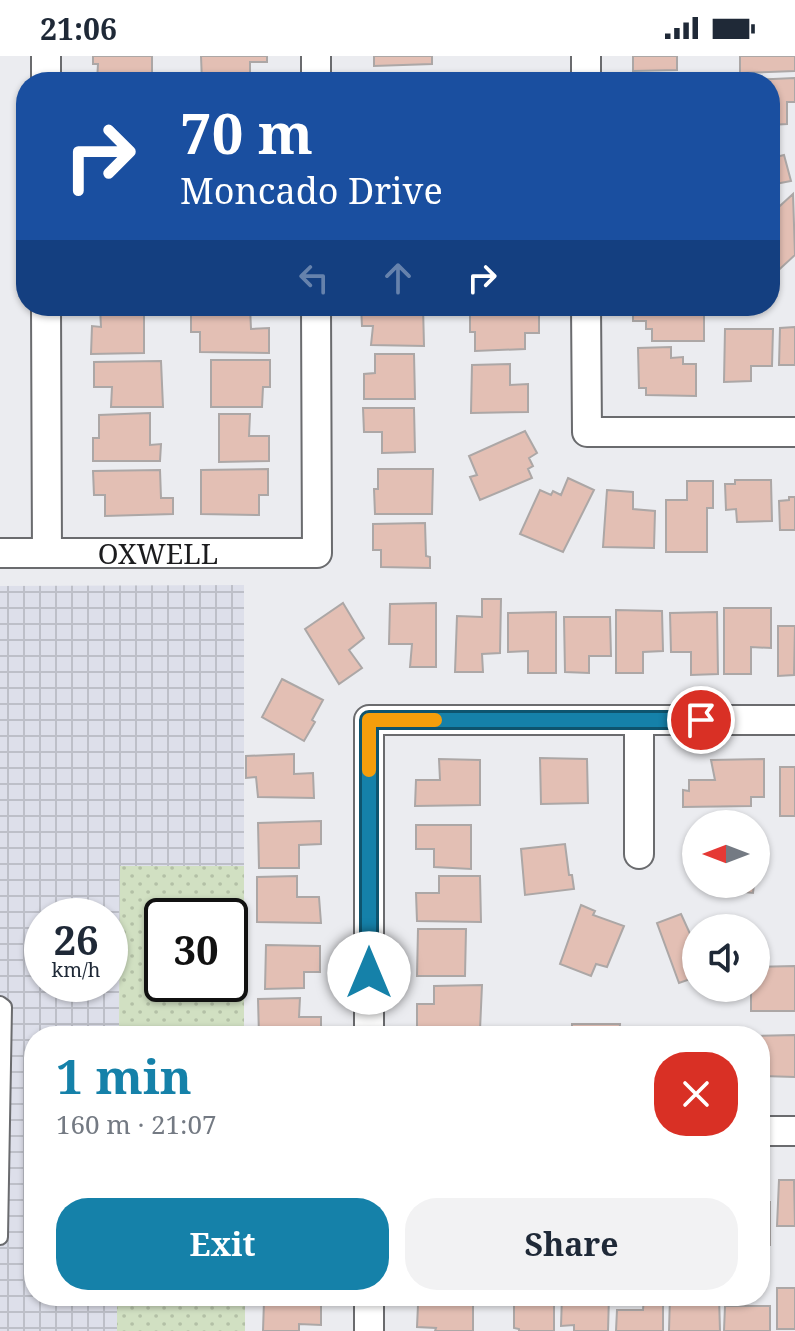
<!DOCTYPE html>
<meta charset="utf-8">
<style>
:root{--surface:#fff;--page:#f2f2f3;--text:#1f2937;--muted:#747a83;--accent:#1581a9}
body{margin:0;font-family:"Noto Serif",serif;background:var(--page);color:var(--text);height:100vh;display:flex;flex-direction:column;font-size:30px;white-space:nowrap}
*{box-sizing:border-box;margin:0}
p{font-size:26px;color:var(--muted)}
.icon{flex:none;width:44px;height:44px;fill:none;stroke:currentColor;stroke-width:2;stroke-linecap:round;stroke-linejoin:round}
.map{position:relative;flex:1;overflow:hidden}
.side{position:absolute;left:24px;top:970px;width:746px;height:280px;display:flex;flex-direction:column;background:var(--surface);border-radius:32px;box-shadow:0 2px 6px #0004}
.side>*{flex:none}
.guide{position:absolute;left:16px;top:16px;width:764px;height:244px;border-radius:32px;box-shadow:0 2px 6px #0004;background:#1a4fa0;color:#fff;overflow:hidden}
.needle{width:52px;rotate:270deg}
.fabs{position:absolute;left:682px;top:754px;display:grid;gap:16px}
.fabs a{display:grid;place-items:center;width:88px;height:88px;border-radius:50%;background:var(--surface);box-shadow:0 2px 6px #0004;font-size:40px}
.speed{position:absolute;left:24px;top:842px;display:flex;gap:16px;font-size:40px;font-weight:700;text-align:center}
.speed>*{display:grid;place-content:center;width:104px;height:104px;border-radius:50%;background:var(--surface);box-shadow:0 2px 6px #0004;line-height:1}
.speed small{font-size:20px;font-weight:400}
.speed .limit{border:4px solid #111;border-radius:12px;background:#fff;color:#111}
.pin{position:absolute;display:grid;place-items:center;width:68px;height:68px;color:#fff;margin:-34px;border:4px solid #fff;border-radius:50%;box-shadow:0 2px 8px #0007}
.me{position:absolute;width:88px;margin:-44px;rotate:0deg;stroke-linejoin:round;filter:drop-shadow(0 0 6px #0008)}
.turn{display:flex;align-items:center;gap:28px;height:168px;padding:0 32px;font-size:36px}
.turn .icon{width:104px;height:104px;stroke-width:2.5}
.turn b{display:block;font-size:56px;line-height:68px}
.lanes{display:flex;align-items:center;height:76px;padding:0 32px;background:#0003;justify-content:center;gap:40px;direction:ltr}
.lanes .off{opacity:.35}
.round{display:grid;place-items:center;flex:none;width:84px;height:84px;border-radius:32px;background:var(--page)}
.head{display:flex;align-items:center;justify-content:space-between;height:136px;padding:0 32px}
h1{font-size:48px;font-weight:700;line-height:60px;color:var(--accent)}
.primary-button{display:flex;gap:16px;margin-top:auto;padding:16px 32px}
.primary-button a{flex:1;height:92px;border-radius:32px;background:var(--accent);color:#fff;font-size:32px;font-weight:700;line-height:92px;text-align:center}
.primary-button a+a{background:var(--page);color:var(--text)}
.status{display:flex;justify-content:space-between;align-items:center;height:56px;padding:0 40px;background:var(--surface);direction:ltr}
.status svg{height:22px;fill:currentColor}
.map>svg:first-child{display:block}
</style>
<div class="status"><b>21:06</b><svg viewBox="0 0 49 12"><path d="M0 12V9h3v3zM5 12V6h3v6zM10 12V3h3v9zM15 12V0h3v12zM26 1h20v11H26zM47 4h2v5h-2z"/></svg></div>
<div class="map">
<svg width="795" height="1275" viewBox="0 0 795 1275">
<defs>
<pattern id="industrial-grid" width="8" height="8" patternUnits="userSpaceOnUse" patternTransform="scale(2)"><rect width="8" height="8" fill="#dddfea"/><path d="M0 4h8M4 0v8" fill="none" stroke="#bdbfc8"/></pattern>
<pattern id="grass-dots" width="8" height="8" patternUnits="userSpaceOnUse" patternTransform="scale(2)"><rect width="8" height="8" fill="#d1e0c2"/><path d="M2 2h.1M6 6h.1" fill="none" stroke="#b3c0a6" stroke-width="1.8" stroke-linecap="round"/></pattern>
</defs>
<rect width="100%" height="100%" fill="#ebecf0"/>
<!-- industrial -->
<path fill="url(#industrial-grid)" fill-rule="evenodd" d="M244,529V810L120,811L119,980H34V1240H117V1275H0V530ZM42,860H110V928H42Z"/>
<!-- grass -->
<path fill="url(#grass-dots)" fill-rule="evenodd" d="M120,810H244V980H119ZM162,860H230V928H162Z
M117,1240H245V1275H117Z"/>
<!-- building -->
<path fill="#e3bfb4" stroke="#aca7a6" stroke-width="2" d="M93,0H152V24L97,25L98,8H93Z
M201,0H267V6H250V26H202Z
M374,0H432V8L374,10Z
M633,0H677V14L633,15Z
M740,0H795V15L740,17Z
M795,22V46H787V68L770,69V26H749V24Z
M632,23H688V26H632Z
M770,81L776,101L784,99L791,125L770,129Z
M793,138L795,199L770,222V159Z
M144,250V297L91,298L92,270L101,271L100,251Z
M361,250H423L424,290L371,289L373,270H362Z
M470,250H539V277H525V293L475,295V276H470Z
M633,250H704V285H652V273H646V265H633Z
M250,251L251,273L269,272V297L200,296V276H191V252Z
M795,271V309H779L780,272Z
M725,273H773L772,310H751V325L724,326Z
M671,291V302L683,301V308H696V340L646,339V332H639L638,292Z
M375,298H414L415,343H364V318L375,317Z
M211,304H270V331H263L262,351H211Z
M161,305L163,351H111L112,331H94V306Z
M510,308V329L528,328V356L471,357L472,309Z
M363,352H414L415,396L382,397V376H364Z
M150,357V389L161,388L160,405H93V382H99V359Z
M219,358H250L249,380H269V405L219,406Z
M525,375L537,397L529,402L533,410L528,413L532,422L480,444L470,421L477,419L469,400Z
M268,413V439H259V459L201,458V414Z
M378,413H433L432,458H375L374,433H378Z
M160,414L161,442H173V458L105,460V439H94L93,415Z
M568,422L594,434L563,496L520,478L540,434L551,439L553,435L561,439Z
M735,424H771L772,465L737,466L736,453L726,454L725,428H735Z
M687,425H713V452H707V496H666V444H687Z
M607,434L633,436V453L655,455L654,492L603,491Z
M789,441H795V474H780L779,445L789,444Z
M425,467L426,500L430,501V512L381,511V494H373V468Z
M482,543H501L500,597L482,598L483,616H455L457,560L482,561Z
M343,547L364,582L349,594L362,612L339,628L305,573Z
M436,547V611H410L412,588H389L390,548Z
M724,552H771V592L751,591V618H724Z
M616,554L662,555L663,595L643,596V617H616Z
M556,556V617H528V595L508,596V557Z
M717,556L718,618L691,619V596H671L670,557Z
M564,561H610L611,600H589V617L565,616Z
M778,570H795L794,619L778,620Z
M282,623L323,644L312,664L315,666L304,685L262,661Z
M294,698V718L313,717L314,742L258,741L256,721L246,722V700Z
M540,702L587,703L588,747L541,748Z
M439,703L480,704V749L415,750L416,724H440Z
M764,703V741H751V750L683,751V734L689,735V724H715L711,704Z
M780,711H795V760H780Z
M321,765V788L299,789V812H259L258,767Z
M416,769H471V813L434,811V793H416Z
M565,788L569,819H572L574,833L525,839L521,793Z
M297,820V841H319L321,867L257,866V821Z
M439,820H480L481,866L417,865L416,837H439Z
M706,828H754L753,837L705,832Z
M581,849L595,855L593,859L624,870L607,911L596,908L591,920L560,908Z
M681,858L691,880L696,878V921L679,927L657,867Z
M418,873H466L465,920H417Z
M266,889L320,890V916H304V932L265,933Z
M795,910V955H751V932H756V911Z
M482,929L480,974L417,972V948H434V930Z
M300,942L299,961H321V980H259L258,943Z
M572,968H620L619,980H572Z
M557,971V980H515L520,977V972Z
M637,971H672V980H632V977H637Z
M681,971H716L715,978L720,980H681Z
M795,979V1021L760,1020V980H755Z
M779,1124H794L795,1170H777Z
M760,1146H770V1189H760Z
M777,1232H795V1273H777Z
M562,1240H609L608,1275H574V1269L561,1270Z
M644,1240H663V1275H616L617,1254H643Z
M670,1240H719L720,1275H669Z
M520,1242H554V1275H519V1273L514,1272V1249H520Z
M321,1244V1269L299,1268V1275H263L264,1245Z
M418,1249H473V1275H435L436,1272L417,1271Z
M725,1250H770V1275H724Z"/>
<g fill="none" stroke-linecap="round" stroke-linejoin="round">
<defs>
<path id="lane" d="M0,948L4,951L0,1181"/>
<g id="street">
<path d="M46,0V26"/>
<path d="M316,0V26"/>
<path d="M586,0V26"/>
<path d="M46,250L47,497"/>
<path d="M586,250L587,376H795"/>
<path id="s1" d="M0,497H317L316,250"/>
<path d="M639,664V798"/>
<path d="M369,980V664H795"/>
<path d="M760,1075H795"/>
<path d="M369,1240V1275"/>
</g>
</defs>
<!-- lane casing -->
<use href="#lane" stroke="#6a6b6e" stroke-width="18"/>
<!-- street casing -->
<use href="#street" stroke="#6a6b6e" stroke-width="32"/>
<!-- lane -->
<use href="#lane" stroke="#fff" stroke-width="14"/>
<!-- street -->
<use href="#street" stroke="#fff" stroke-width="28"/>
</g>
<g fill="none" stroke-linecap="round" stroke-linejoin="round">
<defs>
<path id="route" d="M369,917V664H701"/>
</defs>
<!-- route casing -->
<use href="#route" stroke="#0e546e" stroke-width="20"/>
<!-- route -->
<use href="#route" stroke="#1581a9" stroke-width="14"/>
<!-- slow -->
<path stroke="#f59e0b" stroke-width="14" d="M369,714V664H435"/>
</g>
<g text-anchor="middle" dominant-baseline="central" stroke-width="7" stroke-linejoin="round" paint-order="stroke">
<!-- street labels -->
<g font-size="28" fill="#1c1c1e" stroke="#fff">
<text stroke="none"><textPath href="#s1" startOffset="158">OXWELL</textPath></text>
</g>
</g>
</svg>
<div class="fabs">
<a><svg class="needle" viewBox="-14 -14 28 28"><path d="M0-13l5 13h-10z" fill="#e53935"/><path d="M0 13l5-13h-10z" fill="#747a83"/></svg></a>
<a><svg class="icon" aria-label="sound" viewBox="0 0 24 24"><path d="M4 9h4l5-4v14l-5-4H4zM17 9q2 3 0 6"/></svg></a>
</div>
<div class="speed"><div>26<small>km/h</small></div><div class="limit">30</div></div>
<div class="pin" style="left:701px;top:664px;background:#d93025"><svg class="icon" aria-label="arrive" viewBox="0 0 24 24"><path d="M6 21V4h12l-3 4 3 4H6"/></svg></div>
<svg class="me" style="left:369px;top:917px" viewBox="-20 -20 40 40"><circle r="19" fill="#fff"/><path d="M0-13L10 11 0 6-10 11z" fill="#1581a9"/></svg>
<div class="guide">
<div class="turn"><svg class="icon" aria-label="right" viewBox="0 0 24 24"><path d="M7 20v-9h11M14 6l5 5-5 5"/></svg><div><b>70 m</b>Moncado Drive</div></div>
<div class="lanes"><svg class="icon off" aria-label="left" viewBox="0 0 24 24"><path d="M17 20v-9H6M10 6l-5 5 5 5"/></svg><svg class="icon off" aria-label="ahead" viewBox="0 0 24 24"><path d="M12 20V5M6 11l6-6 6 6"/></svg><svg class="icon" aria-label="right" viewBox="0 0 24 24"><path d="M7 20v-9h11M14 6l5 5-5 5"/></svg></div>
</div>
<section class="side">
<div class="head"><div><h1>1 min</h1><p>160 m · 21:07</p></div><a class="round" style="background:#d93025;color:#fff"><svg class="icon" aria-label="close" viewBox="0 0 24 24"><path d="M6 6l12 12M18 6L6 18"/></svg></a></div>
<div class="primary-button"><a>Exit</a><a>Share</a></div>
</section>
</div>
